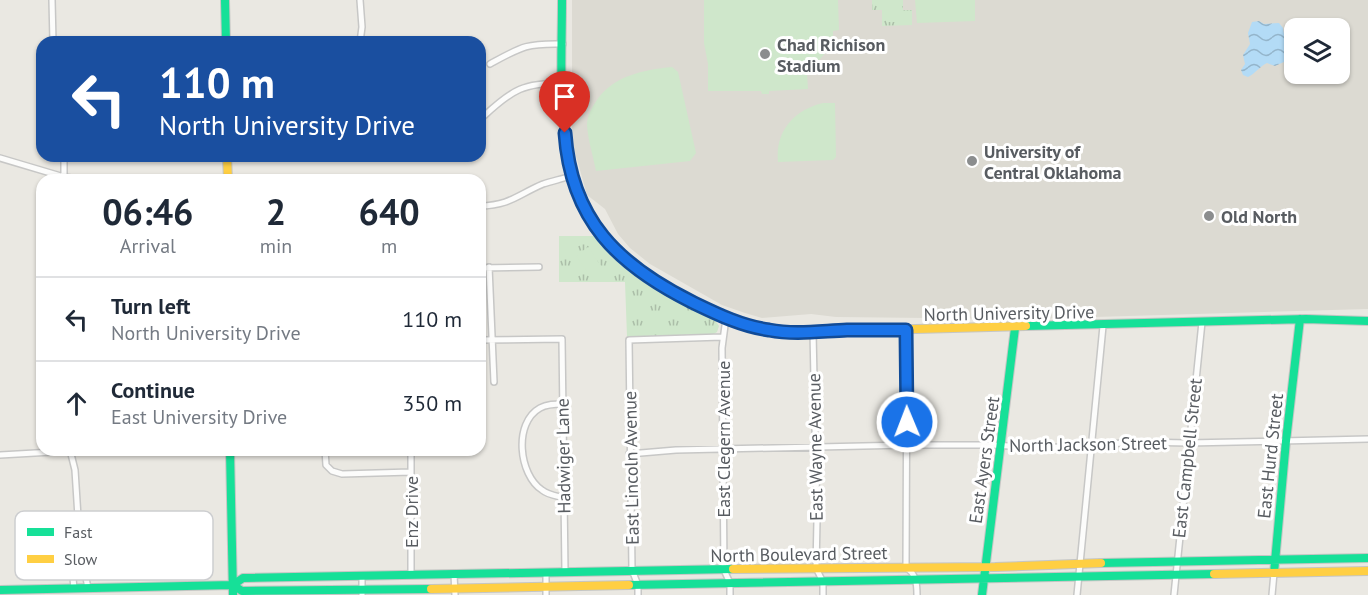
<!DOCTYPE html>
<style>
:root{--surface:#fff;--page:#f6f6f7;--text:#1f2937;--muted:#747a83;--line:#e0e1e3}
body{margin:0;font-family:"PT Sans",sans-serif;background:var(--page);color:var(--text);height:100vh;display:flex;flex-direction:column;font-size:22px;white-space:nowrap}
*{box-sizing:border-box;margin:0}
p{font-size:20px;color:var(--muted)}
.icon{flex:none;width:33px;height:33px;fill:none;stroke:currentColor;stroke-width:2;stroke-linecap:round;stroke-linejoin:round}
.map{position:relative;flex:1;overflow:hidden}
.panel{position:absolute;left:36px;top:174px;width:450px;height:282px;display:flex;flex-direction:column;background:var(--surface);border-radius:18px;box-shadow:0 2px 4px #0004}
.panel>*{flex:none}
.top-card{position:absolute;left:36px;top:36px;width:450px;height:126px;border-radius:18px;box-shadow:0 2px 4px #0004;background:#1a4fa0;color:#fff;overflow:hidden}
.tools{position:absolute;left:1284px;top:18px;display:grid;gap:12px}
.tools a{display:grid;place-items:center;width:66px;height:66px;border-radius:12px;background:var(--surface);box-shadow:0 2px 4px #0004;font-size:30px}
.pin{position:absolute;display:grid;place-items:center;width:51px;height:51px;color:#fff;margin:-62px -26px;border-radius:50% 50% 50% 0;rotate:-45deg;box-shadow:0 0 6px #0007}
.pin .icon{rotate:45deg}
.me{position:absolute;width:66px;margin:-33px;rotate:359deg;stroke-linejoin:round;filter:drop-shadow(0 0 4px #0008)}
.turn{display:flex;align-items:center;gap:21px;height:126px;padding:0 24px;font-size:27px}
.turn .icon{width:78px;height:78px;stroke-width:2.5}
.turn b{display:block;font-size:42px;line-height:51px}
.eta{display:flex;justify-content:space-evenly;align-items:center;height:102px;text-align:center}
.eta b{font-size:36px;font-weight:600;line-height:42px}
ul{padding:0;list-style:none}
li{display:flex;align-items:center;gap:18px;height:84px;padding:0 24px;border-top:2px solid var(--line)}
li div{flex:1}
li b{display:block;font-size:22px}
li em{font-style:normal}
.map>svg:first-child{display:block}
</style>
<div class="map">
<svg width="1368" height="595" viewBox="0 0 1368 595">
<defs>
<pattern id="park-tufts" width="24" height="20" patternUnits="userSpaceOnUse" patternTransform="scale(1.5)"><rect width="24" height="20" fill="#cfe7cb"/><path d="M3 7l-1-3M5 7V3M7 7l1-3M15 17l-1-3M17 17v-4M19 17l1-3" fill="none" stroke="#abbea8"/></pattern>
<pattern id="water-waves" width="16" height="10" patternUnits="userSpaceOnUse" patternTransform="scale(1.5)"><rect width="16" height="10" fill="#b3dbf6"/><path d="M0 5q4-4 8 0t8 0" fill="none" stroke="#94b5cb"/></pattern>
</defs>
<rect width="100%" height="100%" fill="#eae8e2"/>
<!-- education -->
<path fill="#dcdad2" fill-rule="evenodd" d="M572,0H1368V309L1027,319L836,317L811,314L762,318L745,313L722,305L650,264L630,248L618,234L605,209L587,195L574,149L572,125ZM1294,28H1340V74H1294Z"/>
<!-- park -->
<path fill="url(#park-tufts)" d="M872,0H903V10H912V25L882,26V10H872Z
M559,236H594C628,280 666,296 715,320L719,326L717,332L712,335L627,337L625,282H559Z"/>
<!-- garden -->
<path fill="#cfe7cb" d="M704,0H838L839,30L833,31V44L815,65H813V74H807L808,89L769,91V94H762L761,91H708V64L704,43Z
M877,0H897V7H878Z
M915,0H975V21L917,23Z
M887,13H907V22H887Z
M672,67L678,72L696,153L690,161L596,171C593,156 588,140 587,125C587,117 591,109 595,103C611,76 643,70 672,67Z
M823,103H835L836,157L833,160L778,162C775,131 794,110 823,103Z
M588,247L601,266L589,274L576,256Z"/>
<!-- water -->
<path fill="url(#water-waves)" d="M1259,21L1264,24L1279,23L1283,28L1285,40L1288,41C1283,53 1289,57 1294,65L1286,61L1275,66L1267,63C1259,67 1256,73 1248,77L1243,75L1241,70L1245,64L1243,55L1250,44L1248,33L1252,22Z"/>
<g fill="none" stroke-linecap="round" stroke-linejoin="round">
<defs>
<path id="street" d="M52,0L53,42
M360,42L362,27L360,0
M490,64C521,47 526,43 563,44
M480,117L484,116C513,89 524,83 563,83
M0,158L64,177L85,180
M64,178V156
M480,206C511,205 517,195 543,184C552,181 562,179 571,176
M489,267L494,382
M480,268L539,267
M726,318L722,348L724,570L730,583V595
M907,330L906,568C916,573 917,584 917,595
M813,332L817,520L816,568L823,582V595
M480,340L562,339L565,572
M563,404C555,404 547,404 540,408C513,423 519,475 542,490C548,495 557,496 564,498
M70,450L75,470L80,548
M325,450L326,465L332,471L342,474L411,472
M411,450V575
M629,454L676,450L908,445H992L1043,448L1140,442L1188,443L1368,439
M0,455L70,451
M546,573V595
M454,574L455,595
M362,576V595
M74,589L73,578L80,548L88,588
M638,595V585L632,570L629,340L722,337
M1077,595L1103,326
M1174,595L1202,322
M1272,595L1274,573"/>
<path id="fast" d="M225,0L226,42
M562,0C562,80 552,177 608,242C624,260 645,274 666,287C689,300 714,314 740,323
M1026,326L1306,319L1368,321
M230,450L233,595
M1101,563L1368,558
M1274,573L1286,441L1300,319
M233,585L243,578L733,569
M629,585L1214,574
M0,590L233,585L242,591L431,589
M982,595L1015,328"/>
<path id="slow" d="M227,156L228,180
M740,323L770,330L804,332L1026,326
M733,569L995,567L1101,563
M1214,574L1368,571
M431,589L629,585"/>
</defs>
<!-- street casing -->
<use href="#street" stroke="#c7c7c6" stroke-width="8"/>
<!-- fast casing -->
<use href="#fast" stroke="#c5c6c4" stroke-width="10"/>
<!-- slow casing -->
<use href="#slow" stroke="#c5c6c4" stroke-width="10"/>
<!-- street -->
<use href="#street" stroke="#fcfcfb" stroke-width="5"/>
<!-- fast -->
<use href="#fast" stroke="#16e098" stroke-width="8"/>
<!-- slow -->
<use href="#slow" stroke="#ffcf43" stroke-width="8"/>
</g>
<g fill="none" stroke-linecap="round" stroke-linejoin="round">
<defs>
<path id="route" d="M565,133C571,220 618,265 692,302C717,314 741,326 769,330C795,335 821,331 847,330C867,330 887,330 906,330L907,422"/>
</defs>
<!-- route casing -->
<use href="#route" stroke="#114b97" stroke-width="15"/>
<!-- route -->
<use href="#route" stroke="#1a73e8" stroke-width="10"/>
</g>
<!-- markers -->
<g fill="#8b8d8e" stroke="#fff" stroke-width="2">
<circle cx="765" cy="54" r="6"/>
<circle cx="972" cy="161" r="6"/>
<circle cx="1209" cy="216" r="6"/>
</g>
<g text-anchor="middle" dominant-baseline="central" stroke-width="6" stroke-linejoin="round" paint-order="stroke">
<!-- poi labels -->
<g font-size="18" font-weight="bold" fill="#585c61" stroke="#fff" text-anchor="start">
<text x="777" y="44">Chad Richison<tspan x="777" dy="21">Stadium</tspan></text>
<text x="984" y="151">University of<tspan x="984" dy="21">Central Oklahoma</tspan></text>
<text x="1221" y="216">Old North</text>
</g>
<!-- street labels -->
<g font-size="18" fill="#585c61" stroke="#fff">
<text transform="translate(1009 313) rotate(-1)">North University Drive</text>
<text transform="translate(723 439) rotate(-90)">East Clegern Avenue</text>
<text transform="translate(1088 444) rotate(-1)">North Jackson Street</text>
<text transform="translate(815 447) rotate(-91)">East Wayne Avenue</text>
<text transform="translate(563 456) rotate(-91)">Hadwiger Lane</text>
<text transform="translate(1270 456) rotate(-84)">East Hurd Street</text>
<text transform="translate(1187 458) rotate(-84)">East Campbell Street</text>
<text transform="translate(984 460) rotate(-82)">East Ayers Street</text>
<text transform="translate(631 468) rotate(-91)">East Lincoln Avenue</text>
<text transform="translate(411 512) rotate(-90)">Enz Drive</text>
<text transform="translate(799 554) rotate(-1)">North Boulevard Street</text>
</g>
</g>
<!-- legend -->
<rect x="15" y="511" width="198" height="69" rx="9" fill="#fff" stroke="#cdced0" stroke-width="1.5"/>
<rect x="27" y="528" width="27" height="8" fill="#16e098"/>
<rect x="27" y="555" width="27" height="8" fill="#ffcf43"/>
<g font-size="16" fill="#585c61">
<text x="64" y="538">Fast</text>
<text x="64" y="565">Slow</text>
</g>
</svg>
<div class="tools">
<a><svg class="icon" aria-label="layers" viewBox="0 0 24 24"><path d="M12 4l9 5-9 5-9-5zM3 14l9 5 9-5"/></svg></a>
</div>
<div class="pin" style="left:565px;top:133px;background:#d93025"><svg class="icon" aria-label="arrive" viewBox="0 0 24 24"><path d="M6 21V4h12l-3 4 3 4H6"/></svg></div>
<svg class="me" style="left:907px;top:422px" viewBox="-20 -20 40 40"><circle r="17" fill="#1a73e8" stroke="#fff" stroke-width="3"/><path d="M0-11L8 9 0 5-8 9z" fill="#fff"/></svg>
<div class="top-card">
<div class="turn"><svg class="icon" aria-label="left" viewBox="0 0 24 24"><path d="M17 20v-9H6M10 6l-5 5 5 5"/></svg><div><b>110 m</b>North University Drive</div></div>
</div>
<section class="panel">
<div class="eta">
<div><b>06:46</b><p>Arrival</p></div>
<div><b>2</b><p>min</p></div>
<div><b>640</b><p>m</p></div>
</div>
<ul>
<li><svg class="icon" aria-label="left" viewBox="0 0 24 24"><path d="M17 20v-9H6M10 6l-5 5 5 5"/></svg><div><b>Turn left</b><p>North University Drive</p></div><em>110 m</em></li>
<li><svg class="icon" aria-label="ahead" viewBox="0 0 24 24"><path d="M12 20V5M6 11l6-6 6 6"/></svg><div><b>Continue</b><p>East University Drive</p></div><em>350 m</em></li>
</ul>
</section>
</div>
